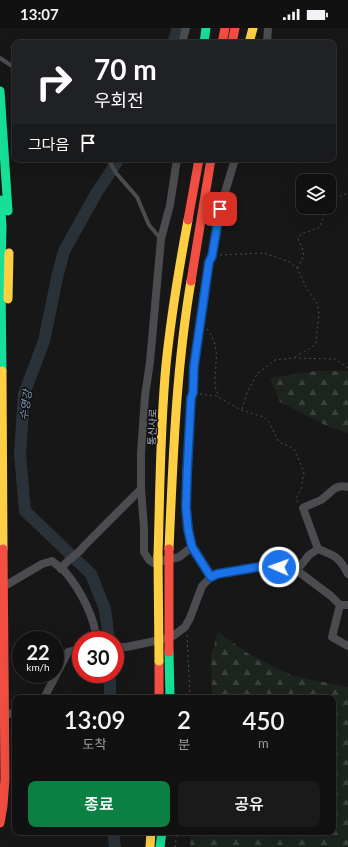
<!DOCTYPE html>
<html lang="ko">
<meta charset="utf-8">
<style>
:root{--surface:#111;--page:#1a1a1a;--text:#f1f3f6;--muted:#9c9d9f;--line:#303131;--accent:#0b8043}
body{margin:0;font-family:Lato,"Noto Sans KR",sans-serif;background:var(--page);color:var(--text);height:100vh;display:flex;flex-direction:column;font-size:15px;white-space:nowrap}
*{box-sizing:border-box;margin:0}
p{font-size:13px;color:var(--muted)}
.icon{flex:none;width:22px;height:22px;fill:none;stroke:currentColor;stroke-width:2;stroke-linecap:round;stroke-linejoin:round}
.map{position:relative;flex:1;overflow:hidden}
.sheet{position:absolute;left:12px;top:667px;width:324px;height:140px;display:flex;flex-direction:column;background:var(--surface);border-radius:8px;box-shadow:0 4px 16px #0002,0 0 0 1px var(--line)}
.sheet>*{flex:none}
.top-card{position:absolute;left:12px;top:12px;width:324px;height:122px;border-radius:8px;box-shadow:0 4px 16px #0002,0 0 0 1px var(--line);background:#202124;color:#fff;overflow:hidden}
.buttons{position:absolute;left:296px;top:146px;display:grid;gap:8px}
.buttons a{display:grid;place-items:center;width:40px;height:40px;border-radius:8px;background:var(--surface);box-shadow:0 4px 16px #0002,0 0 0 1px var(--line);font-size:20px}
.speed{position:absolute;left:12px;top:603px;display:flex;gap:8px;font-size:20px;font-weight:700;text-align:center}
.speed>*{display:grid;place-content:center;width:52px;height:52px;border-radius:50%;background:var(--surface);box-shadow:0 4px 16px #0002,0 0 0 1px var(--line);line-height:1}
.speed small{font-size:10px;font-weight:400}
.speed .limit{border:6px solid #d22;background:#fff;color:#111}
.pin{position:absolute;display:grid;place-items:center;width:34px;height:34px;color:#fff;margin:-17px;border-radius:8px;box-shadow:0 2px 6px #0006}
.me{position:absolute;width:44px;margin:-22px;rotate:272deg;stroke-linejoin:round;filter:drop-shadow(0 0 3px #0008)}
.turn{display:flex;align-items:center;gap:14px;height:84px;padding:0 16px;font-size:18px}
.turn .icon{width:52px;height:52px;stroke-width:2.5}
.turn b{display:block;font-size:28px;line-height:34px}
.then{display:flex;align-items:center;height:38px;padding:0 16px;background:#0003;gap:8px;font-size:15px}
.eta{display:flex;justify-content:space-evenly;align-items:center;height:68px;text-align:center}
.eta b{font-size:24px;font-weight:600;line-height:28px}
.button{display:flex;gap:8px;margin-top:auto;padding:8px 16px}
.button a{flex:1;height:46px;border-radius:8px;background:var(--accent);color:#fff;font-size:16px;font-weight:600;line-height:46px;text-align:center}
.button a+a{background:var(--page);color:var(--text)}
.status{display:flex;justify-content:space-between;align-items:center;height:28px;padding:0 20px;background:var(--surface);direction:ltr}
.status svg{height:11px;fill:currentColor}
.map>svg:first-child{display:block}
</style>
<div class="status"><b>13:07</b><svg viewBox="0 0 49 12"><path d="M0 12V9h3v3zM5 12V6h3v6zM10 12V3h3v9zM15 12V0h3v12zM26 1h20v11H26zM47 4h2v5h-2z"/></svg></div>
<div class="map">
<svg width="348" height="819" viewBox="0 0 348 819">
<defs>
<pattern id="forest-firs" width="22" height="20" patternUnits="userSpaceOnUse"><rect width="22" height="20" fill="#1d241e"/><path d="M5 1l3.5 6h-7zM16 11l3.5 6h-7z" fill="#3b413d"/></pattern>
</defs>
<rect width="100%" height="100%" fill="#171717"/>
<!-- forest -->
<path fill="url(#forest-firs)" d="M316,343H348V405L327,398L280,374L270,350Z
M218,604L249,626L293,648L348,659V819H190L191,804H333V670H212L211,628Z"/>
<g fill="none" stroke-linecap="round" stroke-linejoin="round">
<!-- river -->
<path stroke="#2a3239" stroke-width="12" d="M173,15L178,0
M109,612L105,581L91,546L25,483L20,426L24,366L44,313L57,250L64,223L97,164L119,131
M110,670V646
M113,804L115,819"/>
<!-- path -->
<path stroke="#4d4e52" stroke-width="1" stroke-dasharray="2 3" stroke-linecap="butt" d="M220,227L264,225L290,234L297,240L307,261L317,275L319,285L316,315L311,320L293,330
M297,240C307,226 304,225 298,211L301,206L319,200C326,184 330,170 348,165
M207,301C221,319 215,334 215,353C214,358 217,364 219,369
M200,366L216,368L241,382L264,389L269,394L279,414L294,421L304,444L301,461L296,470L298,475
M242,381L247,365L257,346L275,332L293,330L335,331L348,340
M187,607L190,670
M175,819L177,804"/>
<!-- lane -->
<path stroke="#4b4c50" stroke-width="4" d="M0,30L15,40
M108,131L116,145L137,169L149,197L161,211"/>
<!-- street -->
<path stroke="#4b4c50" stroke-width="8" d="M182,15L186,0
M267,15L268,0
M348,459C334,455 331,466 321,472C315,475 308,477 303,480L318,521C336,528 339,529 348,546
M141,461L144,500V524L149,532L154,535L179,529L192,519C181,470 189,419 191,370L193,365L194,338L209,234L212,228L220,181L235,131
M192,519L211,549
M61,541C67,531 78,527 84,518L141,461V426L145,368L150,334L161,211L170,177L177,131
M297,542L309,527L318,521
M3,559L42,536L52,533C57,537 63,541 67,546C80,562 96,591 96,612
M340,577L332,609L348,618
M115,619H126L160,612L173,608L185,599L190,590L202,558L209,551L217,546L264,538L295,541L331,568L340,577H348
M44,670L68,624L81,621
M3,688L15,684"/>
<!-- fast -->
<path stroke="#16e098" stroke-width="9" d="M204,15L206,0
M0,63L8,183
M0,172L2,197L1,253L2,343
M169,624L170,670
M160,819L162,804"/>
<!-- slow -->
<path stroke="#ffcf43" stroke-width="9" d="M249,15L253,0
M8,271L9,225
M2,343L3,521
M169,521C173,431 176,341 191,253
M158,528C160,464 160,400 166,337C171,288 179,240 188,192
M150,819L151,804"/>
<!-- jam -->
<path stroke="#f24e42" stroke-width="9" d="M222,15L225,0
M232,15L235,0
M188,192L199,131
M191,253L211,131
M159,633V670
M0,795L3,778L5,751L3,521"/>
<!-- slow-bridge -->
<path stroke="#ffcf43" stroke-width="9" d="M158,528L159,633"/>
<!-- jam-bridge -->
<path stroke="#f24e42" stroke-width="9" d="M169,521V624"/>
</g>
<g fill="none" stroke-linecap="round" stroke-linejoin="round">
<defs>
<path id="route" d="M220,181L212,228L209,234L194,338L193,365L191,370L187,446L186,480L188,501L192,519L211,549L217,546L264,538L279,539"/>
</defs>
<!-- route casing -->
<use href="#route" stroke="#114b97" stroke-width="10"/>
<!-- route -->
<use href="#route" stroke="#1a73e8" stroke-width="7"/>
</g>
<g text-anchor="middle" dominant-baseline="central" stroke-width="3" stroke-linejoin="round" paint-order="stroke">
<!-- street labels -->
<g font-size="10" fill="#a8adb8" stroke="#111113">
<text transform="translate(152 399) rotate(-88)">통신사로</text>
</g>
<!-- water labels -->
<g font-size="11" font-style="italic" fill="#7f9bb3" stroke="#111113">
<text transform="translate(25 377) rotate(-82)">수영강</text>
</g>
</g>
</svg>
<div class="buttons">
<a><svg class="icon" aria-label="layers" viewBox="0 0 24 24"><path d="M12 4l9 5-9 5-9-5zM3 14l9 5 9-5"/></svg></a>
</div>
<div class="speed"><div>22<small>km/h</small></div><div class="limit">30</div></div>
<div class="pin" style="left:220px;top:181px;background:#d93025"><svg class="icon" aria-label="arrive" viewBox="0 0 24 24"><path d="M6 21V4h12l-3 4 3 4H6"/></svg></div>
<svg class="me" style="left:279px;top:539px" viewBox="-20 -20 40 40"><circle r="17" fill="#1a73e8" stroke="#fff" stroke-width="3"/><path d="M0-11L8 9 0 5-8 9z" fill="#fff"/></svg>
<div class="top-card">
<div class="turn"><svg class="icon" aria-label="right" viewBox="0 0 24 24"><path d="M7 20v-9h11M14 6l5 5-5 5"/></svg><div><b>70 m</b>우회전</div></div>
<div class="then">그다음<svg class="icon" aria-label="arrive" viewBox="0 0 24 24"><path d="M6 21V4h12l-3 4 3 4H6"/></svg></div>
</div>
<section class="sheet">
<div class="eta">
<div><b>13:09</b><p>도착</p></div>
<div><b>2</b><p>분</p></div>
<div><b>450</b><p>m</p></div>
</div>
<div class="button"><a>종료</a><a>공유</a></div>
</section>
</div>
